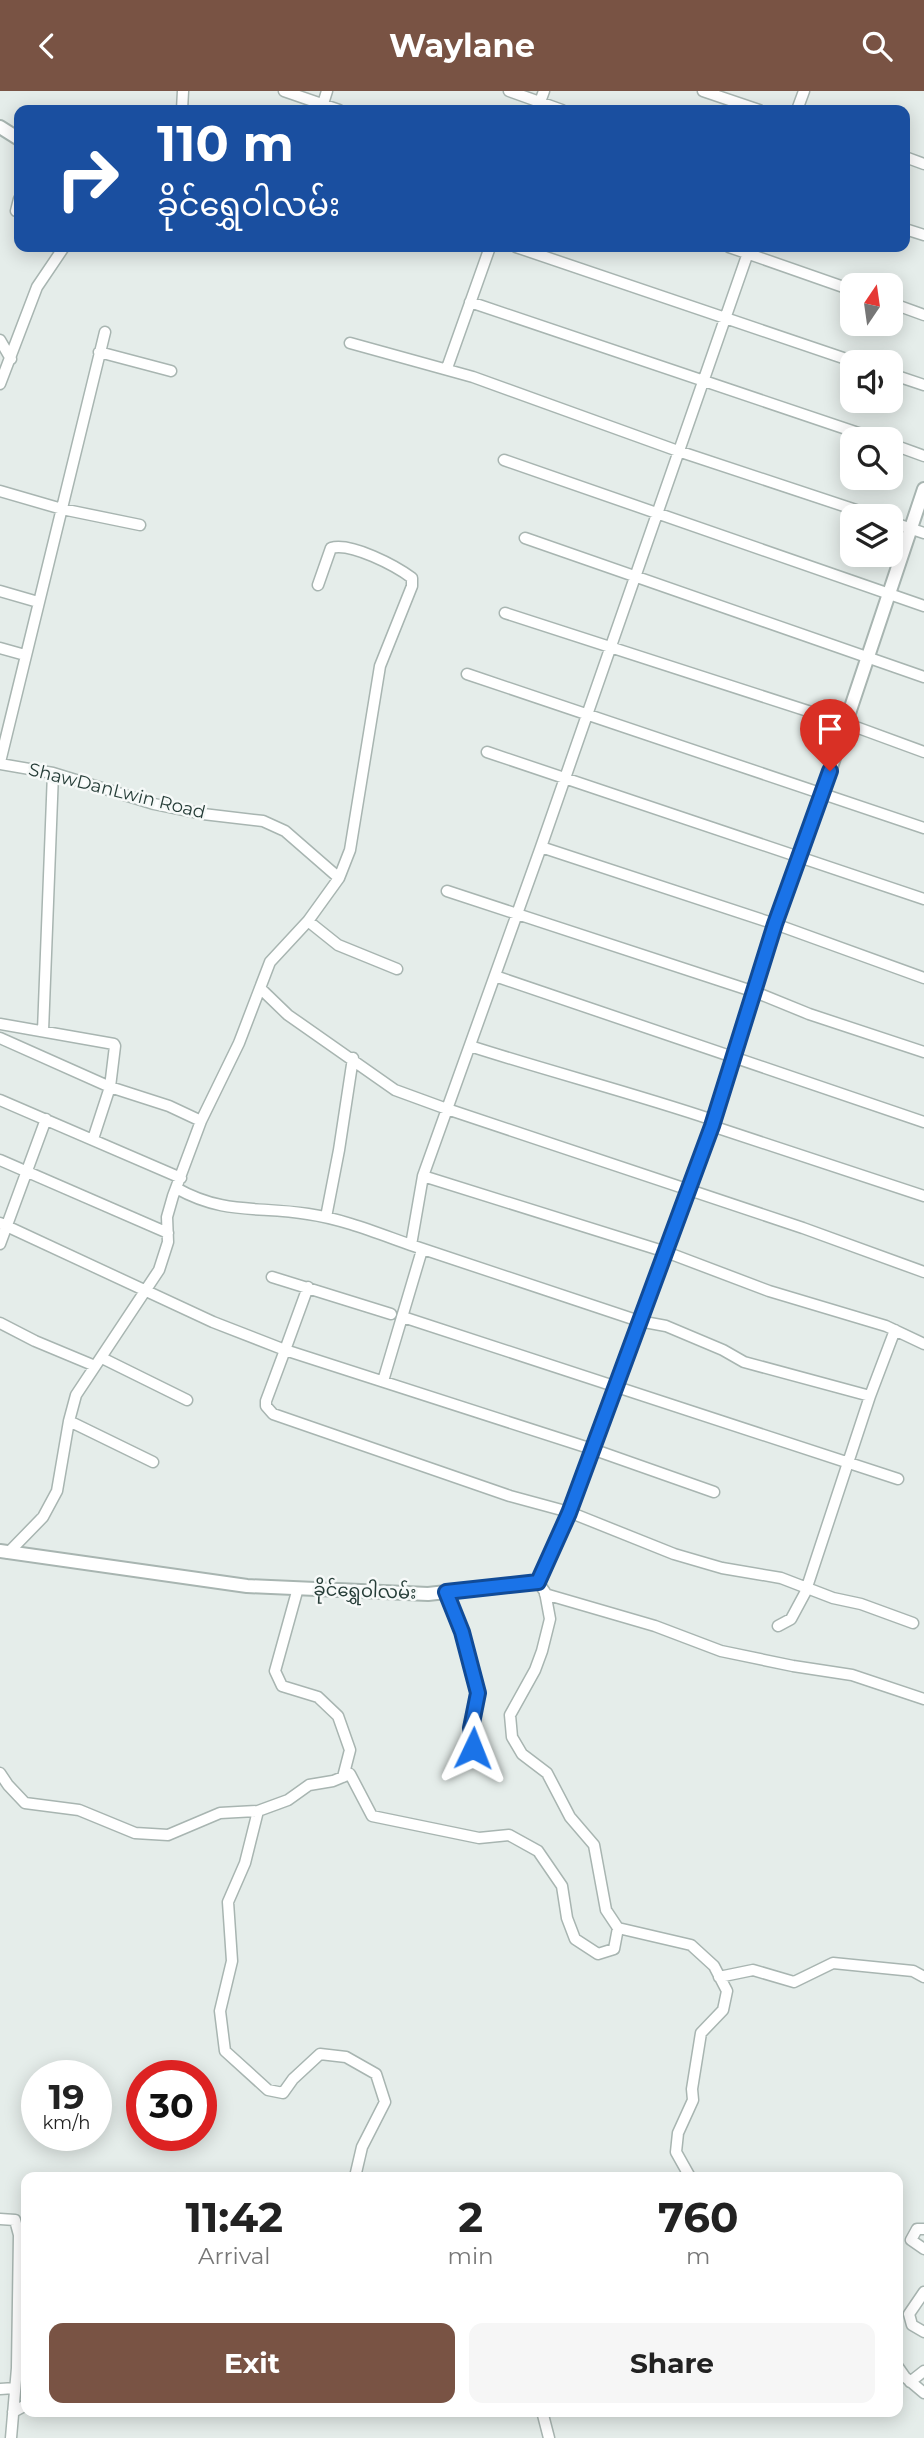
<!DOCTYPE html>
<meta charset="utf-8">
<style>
:root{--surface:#fff;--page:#f6f6f6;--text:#222;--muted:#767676;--accent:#795344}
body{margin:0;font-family:Montserrat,"Noto Sans Myanmar",sans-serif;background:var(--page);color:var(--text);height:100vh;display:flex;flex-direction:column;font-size:26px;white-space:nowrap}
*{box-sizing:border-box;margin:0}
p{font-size:23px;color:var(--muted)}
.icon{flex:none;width:38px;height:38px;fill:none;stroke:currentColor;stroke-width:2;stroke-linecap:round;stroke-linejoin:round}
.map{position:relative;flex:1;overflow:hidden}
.details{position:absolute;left:21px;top:2081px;width:882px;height:245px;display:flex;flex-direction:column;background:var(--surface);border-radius:14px;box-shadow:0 4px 18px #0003}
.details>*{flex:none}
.banner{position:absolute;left:14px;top:14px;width:896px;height:147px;border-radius:14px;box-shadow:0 4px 18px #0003;background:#1a4fa0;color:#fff;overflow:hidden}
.needle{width:46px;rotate:13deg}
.controls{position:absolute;left:840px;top:182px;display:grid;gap:14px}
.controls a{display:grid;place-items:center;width:63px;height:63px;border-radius:14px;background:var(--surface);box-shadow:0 4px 18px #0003;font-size:35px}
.speed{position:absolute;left:21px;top:1969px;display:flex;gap:14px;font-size:35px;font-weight:700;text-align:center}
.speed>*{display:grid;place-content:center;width:91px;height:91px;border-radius:50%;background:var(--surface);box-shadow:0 4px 18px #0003;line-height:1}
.speed small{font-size:18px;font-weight:400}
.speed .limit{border:10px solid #d22;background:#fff;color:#111}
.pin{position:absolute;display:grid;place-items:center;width:60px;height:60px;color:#fff;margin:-72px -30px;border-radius:50% 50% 50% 0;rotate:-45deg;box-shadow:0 0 7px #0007}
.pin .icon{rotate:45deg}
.me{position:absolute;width:77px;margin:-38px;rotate:2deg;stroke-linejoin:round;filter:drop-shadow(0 0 5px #0008)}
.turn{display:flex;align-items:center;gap:24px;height:147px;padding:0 28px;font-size:32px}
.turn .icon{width:91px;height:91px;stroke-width:2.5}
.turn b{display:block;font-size:49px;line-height:60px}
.eta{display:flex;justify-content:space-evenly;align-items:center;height:119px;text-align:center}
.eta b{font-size:42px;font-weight:700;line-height:49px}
.action{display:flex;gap:14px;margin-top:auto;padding:14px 28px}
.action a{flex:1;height:80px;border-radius:14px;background:var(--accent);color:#fff;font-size:28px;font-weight:700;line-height:80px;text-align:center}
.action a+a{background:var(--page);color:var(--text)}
header{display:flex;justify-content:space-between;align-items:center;height:91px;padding:0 28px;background:var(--accent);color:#fff;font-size:32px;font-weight:700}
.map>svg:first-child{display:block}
</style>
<header><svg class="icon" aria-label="back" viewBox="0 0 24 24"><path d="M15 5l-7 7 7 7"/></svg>Waylane<svg class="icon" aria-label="search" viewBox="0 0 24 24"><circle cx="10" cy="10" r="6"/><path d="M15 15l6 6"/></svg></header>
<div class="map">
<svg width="924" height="2347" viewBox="0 0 924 2347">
<rect width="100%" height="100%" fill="#e5edea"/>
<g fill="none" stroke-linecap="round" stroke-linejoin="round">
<defs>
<path id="minor" d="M284,0L339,19
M509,0L562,19
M703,0L759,19
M182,19L183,0
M321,19L327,0
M537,19L544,0
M797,19L804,0
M905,66L924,73
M16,120L19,108
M905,138L924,144
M516,156L855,271
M729,156L852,199
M750,156L541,756L423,1085L411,1154L639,1230L666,1235L723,1259L744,1271L870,1305
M470,211L876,348
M891,212L924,224
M0,249L11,268
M350,252L473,286L678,360L874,425
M99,261L171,280
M447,277L490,156
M891,283L924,294
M0,293L37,196L64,156
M891,353L924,365
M504,369L924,515
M0,400L62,418L140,434
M891,431L924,442
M525,447L924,586
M0,500L38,511
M505,522L845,632L924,661
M0,557L25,564
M467,583L924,737
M487,661L924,808
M0,671L105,241
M0,673L53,682L154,713L203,723L263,730L285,740L339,787
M541,756L775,833L924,887
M447,800L755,901L809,923L924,961
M308,830L338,854L397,878
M495,885L924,1031
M260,897L288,924L395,999L447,1018L803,1137L924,1181
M0,933L114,953L115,955L110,996L93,1048
M43,940L53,682
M0,947L110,996L169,1015L201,1030
M470,955C551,981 633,1002 713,1029
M0,1009L181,1087
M712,1035L924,1105
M0,1069L168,1142
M423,1085L666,1161L769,1200L886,1235L924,1253
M176,1097C224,1124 257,1115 308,1123C343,1128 377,1142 411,1154
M326,1126L339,1059L353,967
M0,1132L213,1231L285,1259L266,1310V1315L273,1323L510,1405L569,1421L674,1463L722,1477L781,1487L833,1507L861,1513L913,1532
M0,1153L46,1028
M272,1186L391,1223
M308,1196L285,1259L592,1358L714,1401
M403,1226L898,1388
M0,1232L35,1250L95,1275
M102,1267L187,1309
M383,1290L422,1159
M69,1330L153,1371
M8,1462L43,1426L57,1400L69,1330L76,1304L159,1179L168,1151L167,1126L173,1105L201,1030L239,952L270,871L308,830L339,787L350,759L380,575L412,495V487C396,475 351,451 331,457L318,494
M538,1491L545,1501L550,1528L542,1560L535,1579L510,1624L512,1646L522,1663L547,1682L570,1726L594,1754L606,1819L618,1837L691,1854L714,1875L727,1900L723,1919L701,1942L692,1998L693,2009L678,2042L676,2061L690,2086
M298,1497L275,1580L282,1595L318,1606L338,1625L350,1659L343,1686
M446,1501L462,1541L478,1602L471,1637L473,1657
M545,1503L655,1535L721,1560L793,1575L852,1584L924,1608
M778,1535L791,1528L805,1502L870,1305L895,1239
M0,1682L8,1694L25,1712L79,1719L135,1742L168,1744L220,1722L258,1720L288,1709L309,1694L333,1690L350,1683L372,1725L479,1747L509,1744L538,1760L562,1795L567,1827L575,1848L598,1863L614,1858L618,1837
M258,1720L245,1772L228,1811L232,1870L220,1920L225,1960L268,1999L283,2002L293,1988L320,1963L346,1966L376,1983L385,2011L362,2056L355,2086
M719,1886L753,1879L794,1891L833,1872L913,1880L924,1886
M0,2128L15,2129L19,2144L17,2277L11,2347
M924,2138H917L911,2149L924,2158
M924,2201L909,2223L912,2234L924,2241
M898,2276L905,2286L924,2302
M910,2291L924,2280
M0,2298L15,2297
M542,2320L549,2347
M13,2321L26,2314"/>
<path id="tertiary" d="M0,36L19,48
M0,1460L247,1495L428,1503L538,1491L569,1421L712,1035L775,833L822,703L924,398"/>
</defs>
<!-- minor casing -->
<use href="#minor" stroke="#a8b5b1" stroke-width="13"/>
<!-- tertiary casing -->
<use href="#tertiary" stroke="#a8b5b1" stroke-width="16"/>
<!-- minor -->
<use href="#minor" stroke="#fff" stroke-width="10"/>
<!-- tertiary -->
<use href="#tertiary" stroke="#fff" stroke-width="12"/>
</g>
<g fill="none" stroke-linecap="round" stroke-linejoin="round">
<defs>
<path id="route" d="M473,1657L471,1637L478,1602L462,1541L446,1501L538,1491L569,1422L712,1035L775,833L830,680"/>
</defs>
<!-- route casing -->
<use href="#route" stroke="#114b97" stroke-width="18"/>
<!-- route -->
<use href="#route" stroke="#1a73e8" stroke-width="12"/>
</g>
<g text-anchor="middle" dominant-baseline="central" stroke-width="5" stroke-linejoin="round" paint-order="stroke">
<!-- street labels -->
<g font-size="18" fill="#263d38" stroke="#f6f9f8">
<text transform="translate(117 700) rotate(14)">ShawDanLwin Road</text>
<text transform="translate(365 1500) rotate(2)">ခိုင်ရွှေဝါလမ်း</text>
</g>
</g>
</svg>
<div class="controls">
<a><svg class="needle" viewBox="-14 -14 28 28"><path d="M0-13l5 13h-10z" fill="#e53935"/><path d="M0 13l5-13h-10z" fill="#767676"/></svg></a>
<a><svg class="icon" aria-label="sound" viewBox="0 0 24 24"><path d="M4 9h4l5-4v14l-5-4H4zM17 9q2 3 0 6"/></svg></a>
<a><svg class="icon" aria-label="search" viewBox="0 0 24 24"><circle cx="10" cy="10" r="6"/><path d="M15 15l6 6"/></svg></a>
<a><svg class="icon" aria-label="layers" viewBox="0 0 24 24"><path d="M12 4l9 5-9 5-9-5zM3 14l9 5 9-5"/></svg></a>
</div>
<div class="speed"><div>19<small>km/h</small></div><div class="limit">30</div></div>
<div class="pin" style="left:830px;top:680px;background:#d93025"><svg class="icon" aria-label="arrive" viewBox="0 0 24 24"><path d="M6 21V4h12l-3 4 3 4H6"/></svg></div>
<svg class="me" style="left:473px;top:1657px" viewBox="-20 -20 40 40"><path d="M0-17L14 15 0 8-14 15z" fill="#1a73e8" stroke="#fff" stroke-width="4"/></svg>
<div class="banner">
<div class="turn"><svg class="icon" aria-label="right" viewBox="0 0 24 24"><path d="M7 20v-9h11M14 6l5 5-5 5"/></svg><div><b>110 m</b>ခိုင်ရွှေဝါလမ်း</div></div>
</div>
<section class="details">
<div class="eta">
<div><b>11:42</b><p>Arrival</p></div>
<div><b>2</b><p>min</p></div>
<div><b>760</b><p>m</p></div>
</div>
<div class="action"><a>Exit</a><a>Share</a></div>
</section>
</div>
